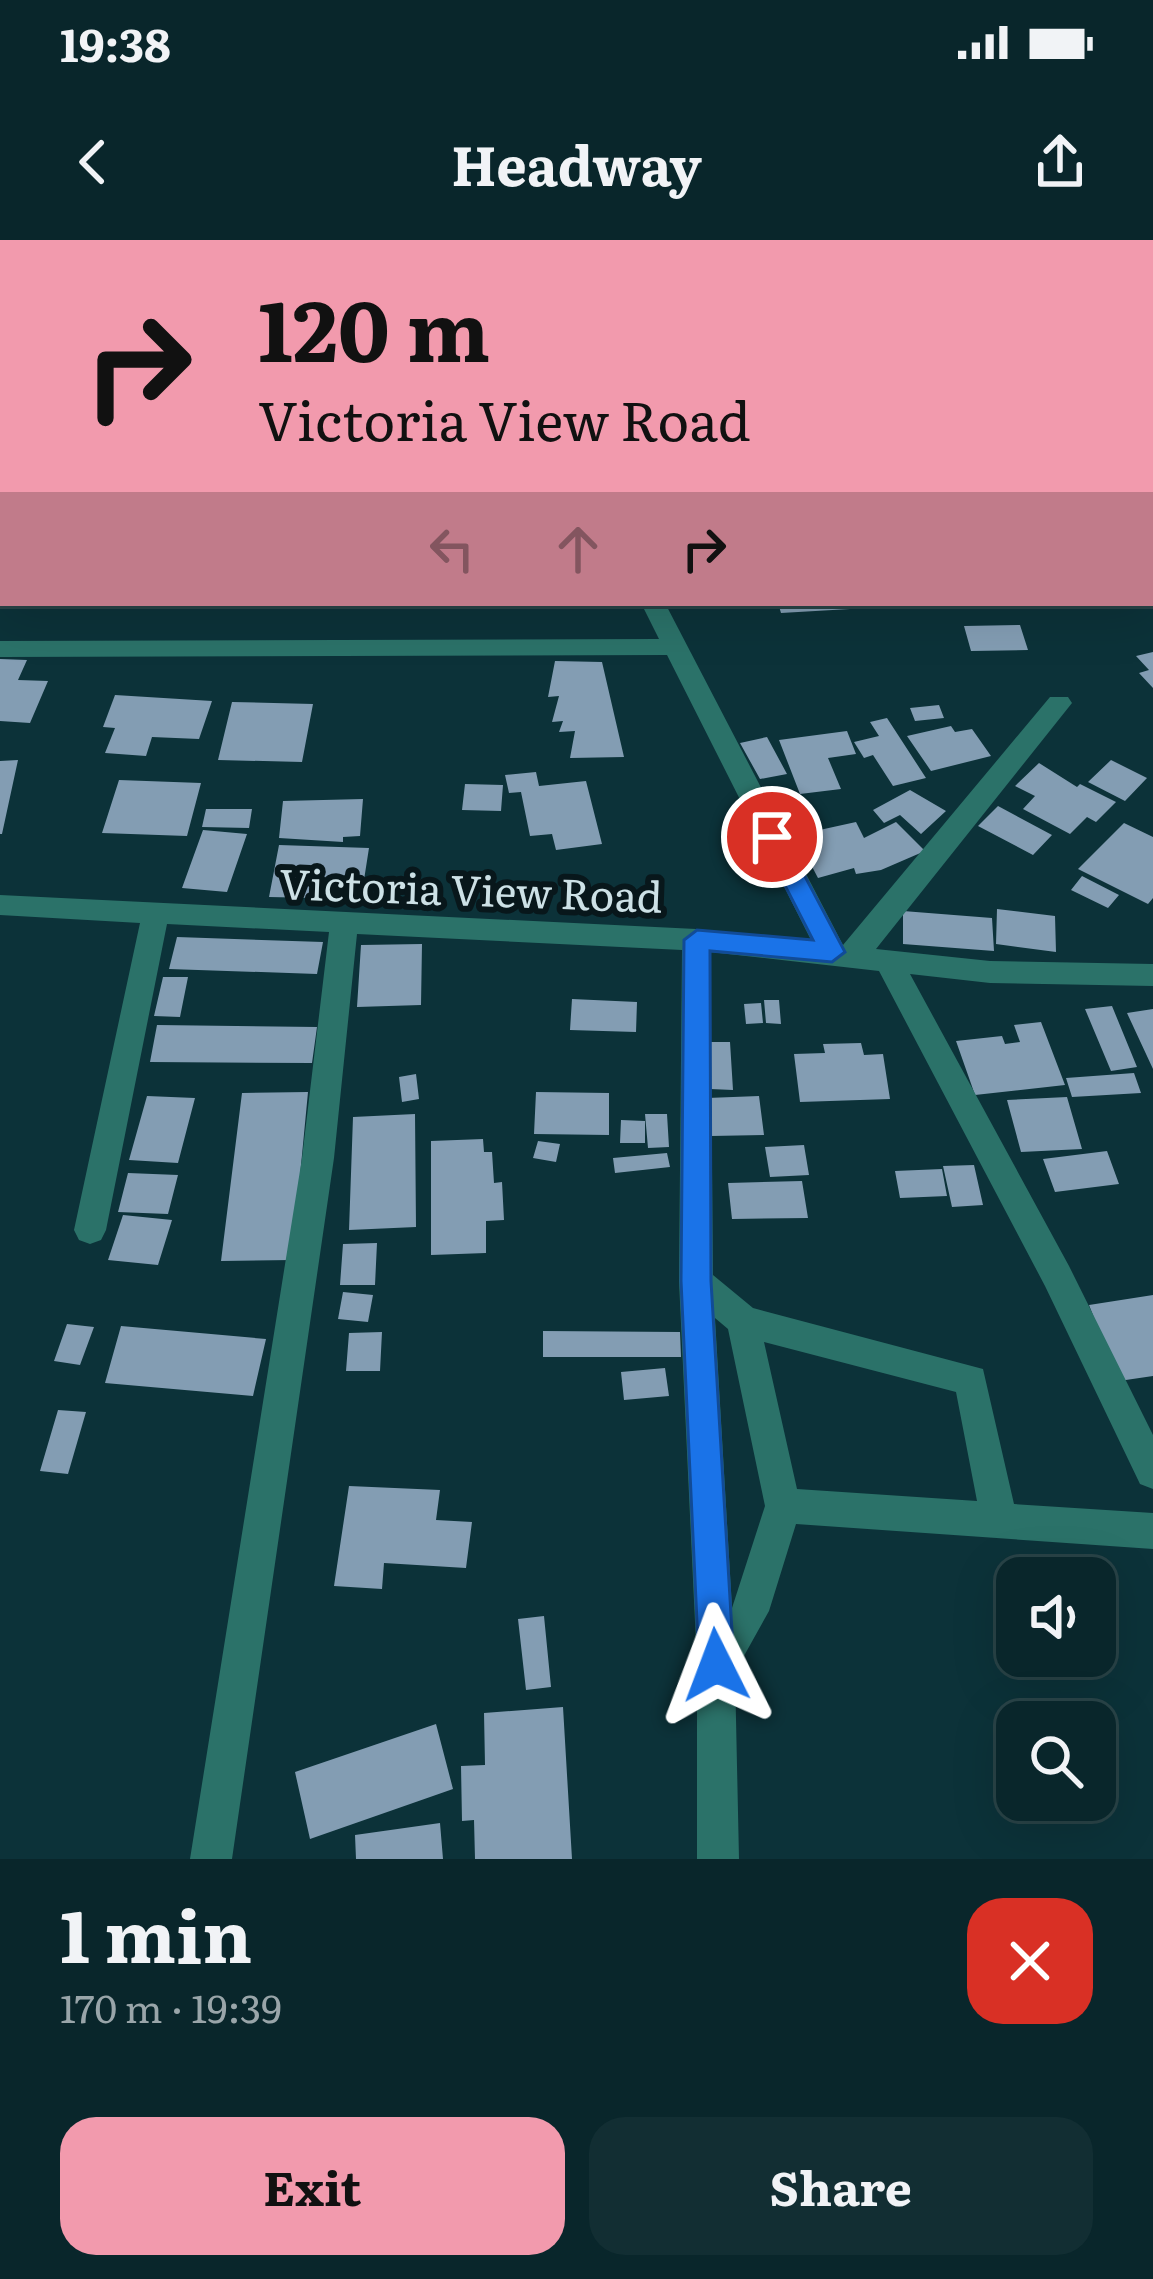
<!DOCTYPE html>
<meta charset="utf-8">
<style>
:root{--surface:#09262b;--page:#122e33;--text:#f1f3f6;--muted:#99a5a9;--line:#294347;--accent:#f29aad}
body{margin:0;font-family:Literata,serif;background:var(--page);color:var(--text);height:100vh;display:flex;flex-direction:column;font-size:45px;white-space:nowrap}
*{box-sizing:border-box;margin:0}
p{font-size:39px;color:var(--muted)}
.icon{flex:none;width:66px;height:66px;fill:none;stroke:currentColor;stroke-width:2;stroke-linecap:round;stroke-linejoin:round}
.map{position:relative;height:1619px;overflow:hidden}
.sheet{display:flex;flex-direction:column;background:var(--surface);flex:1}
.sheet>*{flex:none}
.hud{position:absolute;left:0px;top:0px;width:1155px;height:366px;box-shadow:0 12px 48px #0002,0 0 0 3px var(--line);background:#f29aad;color:#111;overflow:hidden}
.tools{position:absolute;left:996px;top:1317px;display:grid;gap:24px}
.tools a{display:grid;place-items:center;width:120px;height:120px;border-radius:24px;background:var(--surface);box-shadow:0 12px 48px #0002,0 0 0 3px var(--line);font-size:60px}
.pin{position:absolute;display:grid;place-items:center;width:102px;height:102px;color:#fff;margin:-51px;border:6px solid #fff;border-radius:50%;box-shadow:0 3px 12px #0007}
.me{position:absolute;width:132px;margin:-66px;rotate:357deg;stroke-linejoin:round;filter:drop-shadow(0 0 9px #0008)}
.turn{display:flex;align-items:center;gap:42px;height:252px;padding:0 60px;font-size:54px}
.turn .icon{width:156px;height:156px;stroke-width:2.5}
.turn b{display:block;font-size:84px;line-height:102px}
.lanes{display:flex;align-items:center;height:114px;padding:0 60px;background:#0003;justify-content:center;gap:60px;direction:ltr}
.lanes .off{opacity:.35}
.round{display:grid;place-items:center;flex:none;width:126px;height:126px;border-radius:36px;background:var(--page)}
.summary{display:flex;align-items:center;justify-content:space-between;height:204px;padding:0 60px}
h1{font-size:72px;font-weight:700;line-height:90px}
.primary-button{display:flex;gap:24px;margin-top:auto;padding:24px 60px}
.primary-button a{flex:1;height:138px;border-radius:36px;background:var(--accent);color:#111;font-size:48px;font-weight:700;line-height:138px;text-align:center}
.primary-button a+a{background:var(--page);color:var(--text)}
.status{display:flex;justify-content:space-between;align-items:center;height:84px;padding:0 60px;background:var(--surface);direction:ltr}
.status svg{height:33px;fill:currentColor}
header{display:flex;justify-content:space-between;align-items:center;height:156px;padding:0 60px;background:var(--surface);font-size:54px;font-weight:700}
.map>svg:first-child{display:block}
</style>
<div class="status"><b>19:38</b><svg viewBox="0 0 49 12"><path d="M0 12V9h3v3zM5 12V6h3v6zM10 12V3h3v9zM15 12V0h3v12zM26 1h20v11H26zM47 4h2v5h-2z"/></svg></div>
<header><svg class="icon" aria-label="back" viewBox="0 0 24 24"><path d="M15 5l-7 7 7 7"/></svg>Headway<svg class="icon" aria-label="share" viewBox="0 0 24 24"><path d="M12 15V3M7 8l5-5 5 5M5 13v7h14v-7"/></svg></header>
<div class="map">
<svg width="1153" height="1619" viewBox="0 0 1153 1619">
<rect width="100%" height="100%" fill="#0c3239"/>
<!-- building -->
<path fill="#839db3" d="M778,363H848L850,369L781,373Z
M1020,385L1028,410L971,411L964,386Z
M1153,412V448L1139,433L1149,430L1136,416Z
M0,419L27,420L18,440L48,441L30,483L0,481Z
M555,421L602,422L624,517L570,518L575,491L559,492L563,481L552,482L559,456L548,457Z
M115,455L212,461L199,499L152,497L146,516L105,513L115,488L103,487Z
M232,462L313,464L302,522L218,520Z
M939,465L944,478L915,481L910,468Z
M887,478L926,538L893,546L873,515L864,518L854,502L879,496L870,482Z
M951,486L955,492L972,489L991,516L931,531L907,496Z
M847,491L856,514L828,518L841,549L800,554L779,500Z
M767,497L787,534L760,539L740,503Z
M18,520L2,594H0V521Z
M1111,520L1147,538L1125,561L1088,542Z
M1039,523L1077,547L1080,544L1116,562L1096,582L1087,577L1070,594L1023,569L1035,556L1015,546Z
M536,532L539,546L586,541L602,604L556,610L552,594L530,596L521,552L509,553L505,535Z
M119,540L201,543L187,596L102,593Z
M465,544L503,545L501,571L462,570Z
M910,550L946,571L921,594L900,575L884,583L873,570Z
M363,559L360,596L343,597V602L279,598L283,561Z
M998,566L1052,595L1033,615L978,586Z
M206,569H252L249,588L202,587Z
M806,576L815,591L856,582L864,598L896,582L925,611L881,630L856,634L854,628L818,638L788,581Z
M1124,583L1153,597V658L1148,664L1078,629Z
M203,590L247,594L227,652L182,648Z
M279,605L369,608L361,659L269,657Z
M1082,636L1119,655L1108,668L1071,650Z
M997,669L1055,676L1056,712L996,704Z
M903,671L992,678L994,711L903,704Z
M177,697L323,702L317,734L169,729Z
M422,704L421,765L357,767L361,705Z
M163,737H188L180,777L154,776Z
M572,759L637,762L636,792L570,790Z
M764,760H779L781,784L766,783Z
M761,763L763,783L746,784L744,764Z
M1112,766L1137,827L1111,831L1085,769Z
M1153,769V829L1127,773Z
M1041,782L1065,845L975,855L956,801L1002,796L1005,804L1020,802L1014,785Z
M157,785L317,787L312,823L150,822Z
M708,802H730L733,850L710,849Z
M861,803L864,815L883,814L890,859L800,862L794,814L825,813L823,804Z
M1134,833L1141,853L1072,857L1066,838Z
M416,834L419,859L402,862L399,837Z
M308,852L292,1020L221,1021L242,853Z
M536,852L609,853V895L534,894Z
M147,856L195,858L178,923L129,920Z
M759,856L764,895L711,896L707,858Z
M1067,857L1082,909L1021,912L1007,860Z
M415,874L416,987L349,990L353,877Z
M645,874H667L669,907L648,908Z
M621,880L645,881V903H620Z
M483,899L484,912H492L494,943L502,942L504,980L486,981V1013L431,1015V901Z
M538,901L560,904L556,922L533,918Z
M804,905L809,935L770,937L765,907Z
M1107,911L1119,944L1055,952L1043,919Z
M667,913L670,927L615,933L613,918Z
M974,925L983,965L952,967L943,926Z
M942,929L947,956L900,958L895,931Z
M128,933L178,935L168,974L118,972Z
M802,941L808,978L732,979L728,943Z
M123,975L172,980L158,1025L108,1020Z
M377,1003L375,1045H340L343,1004Z
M343,1052L373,1055L368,1082L338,1079Z
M1153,1055V1136L1119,1141L1089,1065Z
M67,1084L94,1087L80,1125L54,1121Z
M121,1086L266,1099L253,1156L105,1143Z
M543,1091L680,1092L681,1117H543Z
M382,1092L380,1131H346L349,1093Z
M665,1128L669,1156L624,1160L621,1132Z
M58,1170L86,1172L68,1234L40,1231Z
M349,1246L440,1250L436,1280L472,1282L466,1328L384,1323L382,1349L334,1346Z
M544,1376L551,1447L526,1450L518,1379Z
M563,1467L572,1619H475L474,1580L462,1581L461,1526L485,1525L484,1473Z
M436,1484L453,1549L310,1599L295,1532Z
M440,1583L443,1619H356L355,1595Z"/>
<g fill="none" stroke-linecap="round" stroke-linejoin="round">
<!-- minor -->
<path fill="#2b7269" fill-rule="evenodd" d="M462,0H481L483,3H464Z
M648,0H667L669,3H650Z
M936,0H955L957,3H938Z
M0,1L10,3H3V13Z
M0,170H3V183H0Z
M641,363H665L843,705L1050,457H1068L1072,463L876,709L990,721L1153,724V746L990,743L910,734L1069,1026L1153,1195V1249L1140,1244L1045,1046L879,731L710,712L713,1035L753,1068L983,1129L1014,1264L1153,1273V1309L796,1284L769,1371L735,1432L739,1619H697V1425L679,1041L682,710L357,694L334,918L232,1619H190L302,918L329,692L167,684L106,990L101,1000L90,1004L79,1000L74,990L140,683L0,675V655L696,689L812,702L667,415L0,417V401L659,399ZM715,1078L728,1089L765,1266L732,1368ZM764,1102L956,1152L977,1261L797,1249Z"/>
</g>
<!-- route -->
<path fill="#1a73e8" stroke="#114b97" stroke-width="3" d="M772,588L781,591L845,712L832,722L710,711L711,1041L734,1425L728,1437L716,1442L704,1437L699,1425L681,1041L684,700L697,690L813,700L760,597Z"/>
<g text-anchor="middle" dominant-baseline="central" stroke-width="12" stroke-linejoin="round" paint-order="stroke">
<!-- street labels -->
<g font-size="42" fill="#cde1e6" stroke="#08171b">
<text transform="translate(471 648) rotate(2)">Victoria View Road</text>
</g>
</g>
</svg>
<div class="tools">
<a><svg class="icon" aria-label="sound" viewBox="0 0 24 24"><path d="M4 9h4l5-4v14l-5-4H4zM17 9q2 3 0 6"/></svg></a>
<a><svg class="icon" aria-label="search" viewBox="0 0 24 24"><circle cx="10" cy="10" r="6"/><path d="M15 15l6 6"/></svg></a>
</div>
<div class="pin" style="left:772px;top:597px;background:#d93025"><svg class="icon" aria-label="arrive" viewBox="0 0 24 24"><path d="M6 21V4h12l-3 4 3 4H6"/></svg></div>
<svg class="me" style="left:716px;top:1425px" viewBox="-20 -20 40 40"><path d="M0-17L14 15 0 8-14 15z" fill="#1a73e8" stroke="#fff" stroke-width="4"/></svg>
<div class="hud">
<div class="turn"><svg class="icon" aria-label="right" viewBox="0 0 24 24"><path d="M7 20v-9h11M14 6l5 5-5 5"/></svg><div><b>120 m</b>Victoria View Road</div></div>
<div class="lanes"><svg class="icon off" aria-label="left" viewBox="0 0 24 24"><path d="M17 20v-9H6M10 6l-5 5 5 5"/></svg><svg class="icon off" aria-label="ahead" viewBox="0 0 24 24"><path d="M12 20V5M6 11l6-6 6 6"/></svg><svg class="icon" aria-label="right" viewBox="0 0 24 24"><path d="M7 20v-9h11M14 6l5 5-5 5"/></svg></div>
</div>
</div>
<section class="sheet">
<div class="summary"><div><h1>1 min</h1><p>170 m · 19:39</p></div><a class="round" style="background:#d93025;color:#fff"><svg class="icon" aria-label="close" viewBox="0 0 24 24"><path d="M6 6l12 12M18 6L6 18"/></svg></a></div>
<div class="primary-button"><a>Exit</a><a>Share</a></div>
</section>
